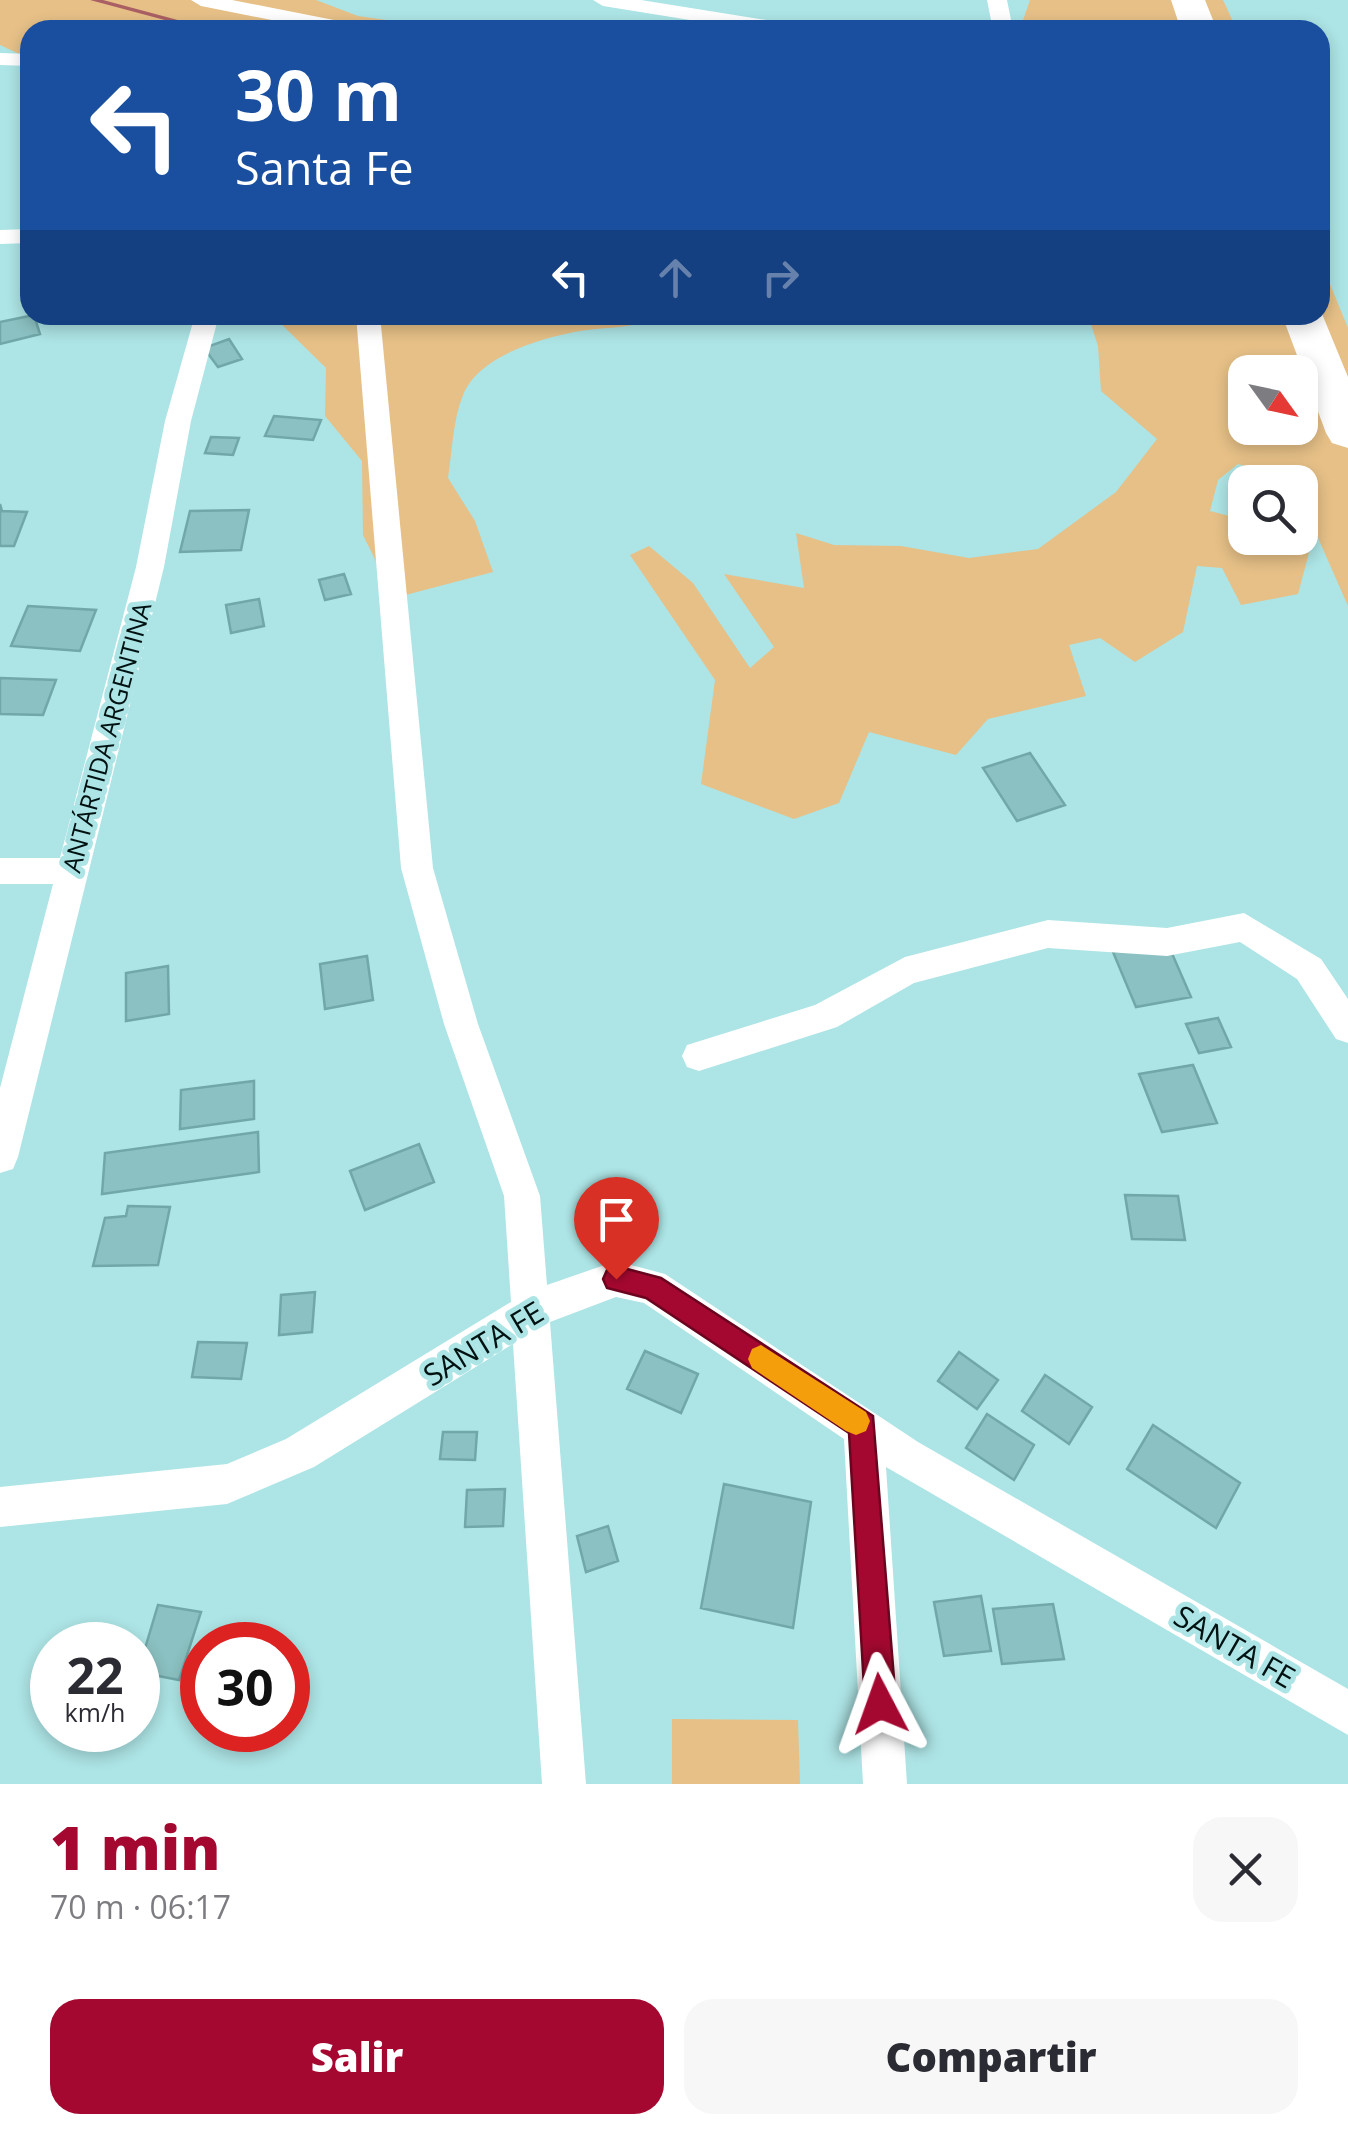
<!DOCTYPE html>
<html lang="es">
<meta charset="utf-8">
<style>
:root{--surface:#fff;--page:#f7f7f7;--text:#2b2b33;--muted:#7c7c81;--accent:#a40830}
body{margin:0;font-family:"Open Sans",sans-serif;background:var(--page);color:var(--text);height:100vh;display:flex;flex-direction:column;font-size:38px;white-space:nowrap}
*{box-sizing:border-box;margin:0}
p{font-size:32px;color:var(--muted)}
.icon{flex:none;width:55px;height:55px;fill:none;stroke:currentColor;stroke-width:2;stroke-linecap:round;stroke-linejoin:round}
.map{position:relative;height:1784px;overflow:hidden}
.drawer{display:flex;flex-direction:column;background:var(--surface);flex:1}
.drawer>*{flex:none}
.guide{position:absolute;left:20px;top:20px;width:1310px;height:305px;border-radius:30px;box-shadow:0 5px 15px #0003;background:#1a4fa0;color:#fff;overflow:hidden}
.needle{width:65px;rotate:123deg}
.fabs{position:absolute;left:1228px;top:355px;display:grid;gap:20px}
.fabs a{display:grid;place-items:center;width:90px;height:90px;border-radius:20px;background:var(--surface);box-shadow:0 5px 15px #0003;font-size:50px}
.speed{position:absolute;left:30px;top:1622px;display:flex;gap:20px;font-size:50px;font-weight:700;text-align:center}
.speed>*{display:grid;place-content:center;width:130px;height:130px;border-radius:50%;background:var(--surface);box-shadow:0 5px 15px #0003;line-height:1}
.speed small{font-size:25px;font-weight:400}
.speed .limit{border:15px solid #d22;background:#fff;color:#111}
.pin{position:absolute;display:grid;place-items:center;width:85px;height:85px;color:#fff;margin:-102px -42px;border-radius:50% 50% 50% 0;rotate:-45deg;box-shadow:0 0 10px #0007}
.pin .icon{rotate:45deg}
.me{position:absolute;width:110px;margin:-55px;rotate:356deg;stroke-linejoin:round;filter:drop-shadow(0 0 8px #0008)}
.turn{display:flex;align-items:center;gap:35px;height:210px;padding:0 50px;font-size:45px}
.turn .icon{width:130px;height:130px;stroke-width:2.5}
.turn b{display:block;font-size:70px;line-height:85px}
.lanes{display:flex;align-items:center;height:95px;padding:0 50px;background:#0003;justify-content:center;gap:50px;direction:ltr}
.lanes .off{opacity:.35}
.round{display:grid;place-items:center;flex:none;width:105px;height:105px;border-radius:30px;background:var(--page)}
.headline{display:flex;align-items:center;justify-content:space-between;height:170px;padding:0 50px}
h1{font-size:60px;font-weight:800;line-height:75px;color:var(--accent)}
.button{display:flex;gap:20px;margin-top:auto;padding:20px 50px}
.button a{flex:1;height:115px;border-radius:30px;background:var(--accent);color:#fff;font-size:40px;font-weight:800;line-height:115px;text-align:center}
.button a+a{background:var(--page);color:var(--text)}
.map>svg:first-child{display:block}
</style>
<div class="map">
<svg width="1348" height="1784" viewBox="0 0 1348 1784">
<rect width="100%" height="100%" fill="#ade4e5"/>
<!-- green -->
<path fill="#e6c087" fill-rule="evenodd" d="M0,0H316L358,16L458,30H30V59L0,45Z
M1030,0H1223L1237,30H1025L1021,26Z
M1320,260L1348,328V606L1300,497V482L1238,464L1218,480L1210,511L1245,520V538H1288L1309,553L1298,594L1241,605L1222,568L1197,566L1183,632L1135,662L1100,638L1069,645L1086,696L988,719L956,755L869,732L839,803L794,819L701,784L715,680L630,555L649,546L693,583L750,668L774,647L724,574L804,588L796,533L834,545L901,546L969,558L1038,549L1116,492L1157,439L1101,391L1098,346L1088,315H1320ZM1245,372H1300V428H1245Z
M272,315H662C634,330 611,326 580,331C542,338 479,355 463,395C453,419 452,452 448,478L475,521L493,572L394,598L363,535L362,461L325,416L326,368Z
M672,1719L798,1720L800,1784H672Z"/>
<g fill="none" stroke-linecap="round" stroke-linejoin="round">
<!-- stream -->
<path fill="#a95f64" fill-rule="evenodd" d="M90,0H103L215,30H202Z"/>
</g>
<!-- building -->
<path fill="#8bc1c2" stroke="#71a7a8" stroke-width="2.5" d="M34,315L40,334L0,344V322Z
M229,339L242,359L218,367L204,348Z
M274,416L321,420L313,440L265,436Z
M211,437L239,438L233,455L205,453Z
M0,504L2,511L27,512L14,546H0Z
M249,510L241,550L180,552L190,511Z
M344,574L351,594L325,600L319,580Z
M259,599L264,626L231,633L226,605Z
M28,606L96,610L80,651L11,646Z
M0,678L56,680L43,715L0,714Z
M1030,753L1065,805L1017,821L983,768Z
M1167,942L1191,997L1136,1007L1113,952Z
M367,956L373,1000L325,1009L320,964Z
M168,966L169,1014L126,1021V973Z
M1218,1018L1231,1047L1199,1053L1186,1024Z
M1193,1065L1217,1123L1162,1132L1139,1074Z
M254,1081V1119L180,1129L181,1090Z
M258,1132L259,1172L102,1194L105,1153Z
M419,1144L434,1182L365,1210L350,1171Z
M1125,1195L1178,1196L1185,1240L1132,1239Z
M128,1206L170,1207L158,1265L93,1266L105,1218L126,1216Z
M315,1292L312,1332L279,1335L281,1295Z
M198,1342L247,1343L241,1379L192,1377Z
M645,1351L698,1374L681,1413L627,1389Z
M959,1352L998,1380L977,1409L938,1381Z
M1045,1375L1092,1407L1069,1444L1022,1411Z
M987,1414L1034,1445L1014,1480L966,1448Z
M1153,1425L1240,1483L1216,1528L1127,1469Z
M443,1432H477L475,1460L440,1459Z
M724,1484L811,1502L793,1628L701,1608Z
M505,1489L503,1526L465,1527L467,1490Z
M608,1526L618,1561L586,1572L577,1536Z
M981,1596L991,1651L944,1656L934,1602Z
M1053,1604L1064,1659L1002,1664L993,1609Z
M158,1605L201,1612L179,1680L138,1672Z"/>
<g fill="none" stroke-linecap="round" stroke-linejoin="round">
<!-- minor -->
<path fill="#fff" fill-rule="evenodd" d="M191,0H232L354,24L364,30H322L201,6Z
M593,0H641L791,24L801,30H752L603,6Z
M987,0H1007L1013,30H993Z
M0,53L30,54V66L0,65Z
M30,229V243L0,244V230Z
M195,315H219L191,421L164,567L18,1157L13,1169L0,1173V1088L53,884H0V858H60L136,567L165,421Z
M356,315H380L433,868L478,1024L540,1196L547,1285L616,1261L665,1274L918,1442L1348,1689V1735L886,1467L907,1784H863L844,1439L644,1303L616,1297L550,1322L586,1784H542L513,1344L314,1467L227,1504L0,1527V1487L227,1464L286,1439L511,1302L504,1196L444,1024L401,868Z
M1244,913L1321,959L1348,999V1043L1336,1039L1297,979L1240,942L1167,956L1048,948L914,983L837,1027L699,1071L687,1067L682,1056L687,1045L815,1005L905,957L1048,920L1167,928Z"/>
<!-- trunk -->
<path fill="#fff" fill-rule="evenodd" d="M1171,0H1205L1217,30H1181Z
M1320,309L1348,377V448L1332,443L1326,433L1282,315H1320Z"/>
</g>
<!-- route -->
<path fill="#a40830" stroke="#6b051f" stroke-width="2.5" d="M616,1266L661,1278L873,1416L896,1704L891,1715L880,1720L869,1715L865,1704L849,1433L646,1298L607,1288L603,1279L607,1270Z"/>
<!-- slow -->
<path fill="#f59e0b" d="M761,1345L866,1412L870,1421L866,1431L856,1435L846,1431L752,1368L748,1359L752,1349Z"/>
<g text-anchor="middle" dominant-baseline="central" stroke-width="10" stroke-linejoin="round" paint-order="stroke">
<!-- street labels -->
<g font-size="25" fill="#011" stroke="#ade4e5">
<text transform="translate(106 737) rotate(-75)">ANTÁRTIDA ARGENTINA</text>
</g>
<!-- near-street labels -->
<g font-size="30" fill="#011" stroke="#ade4e5">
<text transform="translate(483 1343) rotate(-31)">SANTA FE</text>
<text transform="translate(1235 1646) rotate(30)">SANTA FE</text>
</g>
</g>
</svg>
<div class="fabs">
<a><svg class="needle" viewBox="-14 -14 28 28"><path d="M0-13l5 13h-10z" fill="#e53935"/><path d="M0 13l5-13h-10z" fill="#7c7c81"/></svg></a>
<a><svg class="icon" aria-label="search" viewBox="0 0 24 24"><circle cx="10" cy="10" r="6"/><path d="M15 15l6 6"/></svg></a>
</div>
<div class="speed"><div>22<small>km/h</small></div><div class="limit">30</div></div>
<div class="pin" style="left:616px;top:1279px;background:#d93025"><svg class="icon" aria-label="arrive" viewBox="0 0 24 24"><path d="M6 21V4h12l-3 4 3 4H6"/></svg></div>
<svg class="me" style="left:880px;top:1704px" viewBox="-20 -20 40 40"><path d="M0-17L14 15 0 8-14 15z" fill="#a40830" stroke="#fff" stroke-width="4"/></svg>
<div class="guide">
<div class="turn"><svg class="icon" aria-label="left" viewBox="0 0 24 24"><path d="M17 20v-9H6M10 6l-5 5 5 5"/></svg><div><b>30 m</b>Santa Fe</div></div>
<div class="lanes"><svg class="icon" aria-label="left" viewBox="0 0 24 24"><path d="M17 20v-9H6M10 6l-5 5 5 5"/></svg><svg class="icon off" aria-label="ahead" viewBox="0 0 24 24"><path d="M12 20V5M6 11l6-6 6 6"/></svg><svg class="icon off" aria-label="right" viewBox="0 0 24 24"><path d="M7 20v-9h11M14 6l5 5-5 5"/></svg></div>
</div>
</div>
<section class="drawer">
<div class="headline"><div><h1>1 min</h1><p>70 m · 06:17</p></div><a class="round"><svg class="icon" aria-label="close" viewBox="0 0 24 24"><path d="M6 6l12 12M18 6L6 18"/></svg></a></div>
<div class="button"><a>Salir</a><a>Compartir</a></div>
</section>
